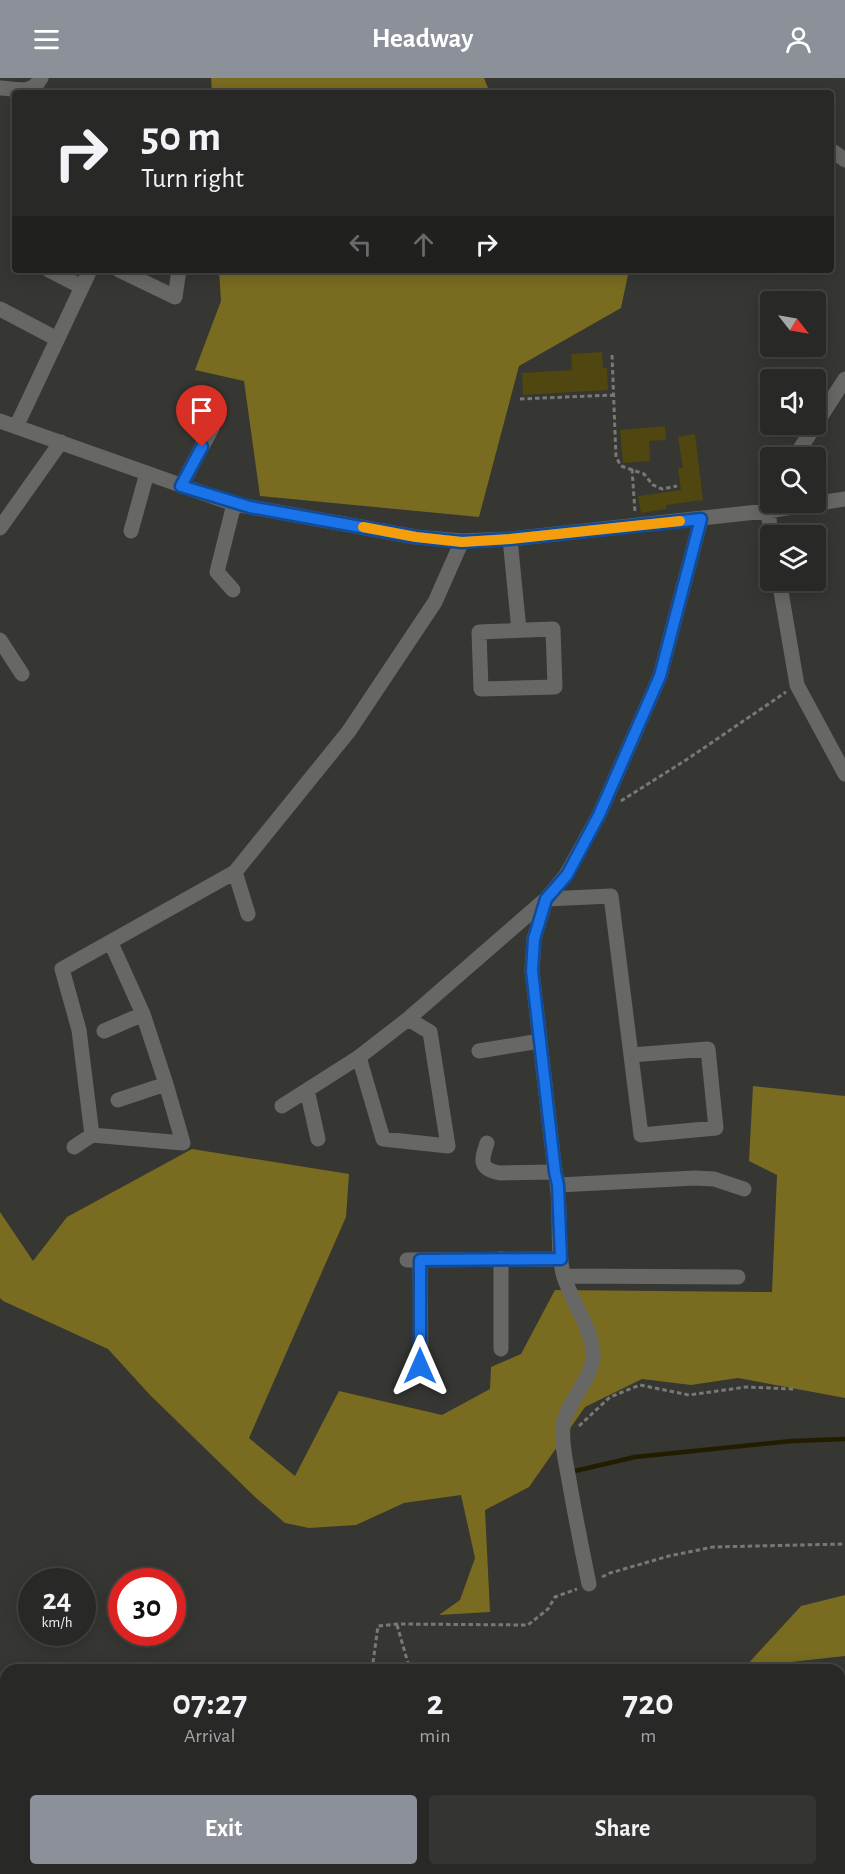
<!DOCTYPE html>
<style>
:root{--surface:#282826;--page:#343432;--text:#f1f3f6;--muted:#a5a6a7;--line:#444443;--accent:#8c9099}
body{margin:0;font-family:"Alegreya Sans",sans-serif;background:var(--page);color:var(--text);height:100vh;display:flex;flex-direction:column;font-size:22px;white-space:nowrap}
*{box-sizing:border-box;margin:0}
p{font-size:20px;color:var(--muted)}
.icon{flex:none;width:33px;height:33px;fill:none;stroke:currentColor;stroke-width:2;stroke-linecap:round;stroke-linejoin:round}
.map{position:relative;flex:1;overflow:hidden}
.details{position:absolute;left:0px;top:1586px;width:846px;height:212px;display:flex;flex-direction:column;background:var(--surface);border-radius:18px 18px 0 0;box-shadow:0 3px 15px #0003,0 0 0 2px var(--line)}
.details>*{flex:none}
.banner{position:absolute;left:12px;top:12px;width:822px;height:183px;border-radius:6px;box-shadow:0 3px 15px #0003,0 0 0 2px var(--line);background:#282826;color:var(--text);overflow:hidden}
.needle{width:39px;rotate:121deg}
.buttons{position:absolute;left:760px;top:213px;display:grid;gap:12px}
.buttons a{display:grid;place-items:center;width:66px;height:66px;border-radius:6px;background:var(--surface);box-shadow:0 3px 15px #0003,0 0 0 2px var(--line);font-size:30px}
.speed{position:absolute;left:18px;top:1490px;display:flex;gap:12px;font-size:30px;font-weight:700;text-align:center}
.speed>*{display:grid;place-content:center;width:78px;height:78px;border-radius:50%;background:var(--surface);box-shadow:0 3px 15px #0003,0 0 0 2px var(--line);line-height:1}
.speed small{font-size:15px;font-weight:400}
.speed .limit{border:9px solid #d22;background:#fff;color:#111}
.pin{position:absolute;display:grid;place-items:center;width:51px;height:51px;color:#fff;margin:-62px -26px;border-radius:50% 50% 50% 0;rotate:-45deg;box-shadow:0 0 6px #0007}
.pin .icon{rotate:45deg}
.me{position:absolute;width:66px;margin:-33px;rotate:0deg;stroke-linejoin:round;filter:drop-shadow(0 0 4px #0008)}
.turn{display:flex;align-items:center;gap:21px;height:126px;padding:0 30px;font-size:27px}
.turn .icon{width:78px;height:78px;stroke-width:2.5}
.turn b{display:block;font-size:42px;line-height:51px}
.lanes{display:flex;align-items:center;height:57px;padding:0 30px;background:#0003;justify-content:center;gap:30px;direction:ltr}
.lanes .off{opacity:.35}
.eta{display:flex;justify-content:space-evenly;align-items:center;height:102px;text-align:center}
.eta b{font-size:36px;font-weight:600;line-height:42px}
.action{display:flex;gap:12px;margin-top:auto;padding:12px 30px}
.action a{flex:1;height:69px;border-radius:6px;background:var(--accent);color:#fff;font-size:24px;font-weight:600;line-height:69px;text-align:center}
.action a+a{background:var(--page);color:var(--text)}
header{display:flex;justify-content:space-between;align-items:center;height:78px;padding:0 30px;background:var(--accent);color:#fff;font-size:27px;font-weight:600}
.map>svg:first-child{display:block}
</style>
<header><svg class="icon" aria-label="menu" viewBox="0 0 24 24"><path d="M4 6h16M4 12h16M4 18h16"/></svg>Headway<svg class="icon" aria-label="person" viewBox="0 0 24 24"><circle cx="12" cy="8" r="4"/><path d="M4 21q1-7 8-7t8 7"/></svg></header>
<div class="map">
<svg width="845" height="1796" viewBox="0 0 845 1796">
<rect width="100%" height="100%" fill="#363633"/>
<!-- forest -->
<path fill="#796b1f" d="M211,0H484L488,10L669,12L668,15H212Z
M219,192H629L621,230L519,288L479,439L260,418L244,303L195,292L221,223Z
M753,1008L845,1018V1320L738,1300L691,1307L642,1301L585,1329L529,1409L485,1432L490,1534L439,1537L460,1522L475,1480L461,1417L404,1425L356,1447L309,1450L285,1445L255,1419L150,1317L108,1271L3,1223L0,1220V1134L33,1183L67,1139L192,1071L349,1096L346,1139L249,1360L295,1398L339,1313L442,1337L490,1311L491,1289L521,1276L555,1212L772,1214L777,1097L749,1083Z
M845,1517V1578L745,1589L801,1528Z"/>
<g fill="none" stroke-linecap="round" stroke-linejoin="round">
<!-- stream -->
<path stroke="#221c00" stroke-width="4.5" d="M575,1393L635,1379L792,1363L845,1361"/>
</g>
<!-- building -->
<path fill="#4f4610" d="M602,274L603,290H607L608,312L523,317L522,295L572,292L571,276Z
M665,348L666,362L649,363L650,383L623,385L620,352Z
M695,356L703,422L666,427V431L641,435L638,418L681,412L678,390H683L678,359Z"/>
<g fill="none" stroke-linecap="round" stroke-linejoin="round">
<!-- path -->
<path stroke="#787875" stroke-width="3" stroke-dasharray="4.5 3" stroke-linecap="butt" d="M612,277L616,379L621,388L644,396L653,407L662,411L677,408
M520,321L613,317
M632,391L635,434
M621,723L689,680L786,614
M579,1348L610,1319L640,1307L689,1317L746,1309L794,1311
M602,1499L610,1495L669,1478L713,1469L845,1466
M397,1547L410,1592
M372,1592L378,1548L397,1546L528,1547L548,1531L555,1519L577,1511
M442,1791V1796"/>
<!-- minor -->
<path stroke="#676765" stroke-width="15" d="M0,10C17,11 32,17 41,0
M831,72L845,82
M49,192L82,209
M119,192L175,219L179,192
M0,231L57,261
M0,343L234,426L416,459L462,463L510,461L767,433L845,421
M816,346L845,301
M16,349L90,192
M794,380L816,346
M181,408L212,350
M771,416L767,422L771,458
M0,450L61,364
M131,453L147,395
M510,461L519,552
M779,502L797,607L845,696
M233,512L217,494L234,426
M553,551L555,609L481,611L479,554Z
M0,562L22,596
M235,794L248,836
M104,953L143,936
M479,973L540,963
M359,979L383,1061L448,1068L430,954L408,941
M307,1012L318,1061
M118,1022L166,1006
M282,1028L359,979L408,941L546,821L566,797L599,737L660,598L701,441
M92,1057L79,952L62,891L235,794L349,653L435,524L462,463
M487,1065C481,1083 479,1091 500,1095L555,1094
M74,1069L92,1057L183,1065L166,1006L143,936L111,865
M558,1107L695,1100L714,1101L744,1111
M407,1182L561,1181
M420,1182L421,1288
M564,1198L738,1199
M501,1271V1181
M589,1506C582,1472 575,1437 569,1402C566,1384 561,1366 563,1348C565,1327 594,1299 593,1276C592,1251 572,1224 564,1199C555,1168 563,1127 555,1094L532,893L534,861L546,821L611,818L641,1057L716,1050L708,971L631,977
M635,1791V1796
M753,1791L754,1796
M345,1796V1791"/>
</g>
<g fill="none" stroke-linecap="round" stroke-linejoin="round">
<defs>
<path id="route" d="M202,369L181,408L250,429L416,459L462,464L510,461L701,441L660,598L599,737L567,797L546,821L534,861L532,893L555,1094L558,1107L561,1181L420,1182V1288"/>
</defs>
<!-- route casing -->
<use href="#route" stroke="#114b97" stroke-width="15"/>
<!-- route -->
<use href="#route" stroke="#1a73e8" stroke-width="10"/>
<!-- slow -->
<path stroke="#f59e0b" stroke-width="10" d="M363,449L416,459L462,464L510,461L680,443"/>
</g>
</svg>
<div class="buttons">
<a><svg class="needle" viewBox="-14 -14 28 28"><path d="M0-13l5 13h-10z" fill="#e53935"/><path d="M0 13l5-13h-10z" fill="#a5a6a7"/></svg></a>
<a><svg class="icon" aria-label="sound" viewBox="0 0 24 24"><path d="M4 9h4l5-4v14l-5-4H4zM17 9q2 3 0 6"/></svg></a>
<a><svg class="icon" aria-label="search" viewBox="0 0 24 24"><circle cx="10" cy="10" r="6"/><path d="M15 15l6 6"/></svg></a>
<a><svg class="icon" aria-label="layers" viewBox="0 0 24 24"><path d="M12 4l9 5-9 5-9-5zM3 14l9 5 9-5"/></svg></a>
</div>
<div class="speed"><div>24<small>km/h</small></div><div class="limit">30</div></div>
<div class="pin" style="left:202px;top:369px;background:#d93025"><svg class="icon" aria-label="arrive" viewBox="0 0 24 24"><path d="M6 21V4h12l-3 4 3 4H6"/></svg></div>
<svg class="me" style="left:420px;top:1288px" viewBox="-20 -20 40 40"><path d="M0-17L14 15 0 8-14 15z" fill="#1a73e8" stroke="#fff" stroke-width="4"/></svg>
<div class="banner">
<div class="turn"><svg class="icon" aria-label="right" viewBox="0 0 24 24"><path d="M7 20v-9h11M14 6l5 5-5 5"/></svg><div><b>50 m</b>Turn right</div></div>
<div class="lanes"><svg class="icon off" aria-label="left" viewBox="0 0 24 24"><path d="M17 20v-9H6M10 6l-5 5 5 5"/></svg><svg class="icon off" aria-label="ahead" viewBox="0 0 24 24"><path d="M12 20V5M6 11l6-6 6 6"/></svg><svg class="icon" aria-label="right" viewBox="0 0 24 24"><path d="M7 20v-9h11M14 6l5 5-5 5"/></svg></div>
</div>
<section class="details">
<div class="eta">
<div><b>07:27</b><p>Arrival</p></div>
<div><b>2</b><p>min</p></div>
<div><b>720</b><p>m</p></div>
</div>
<div class="action"><a>Exit</a><a>Share</a></div>
</section>
</div>
